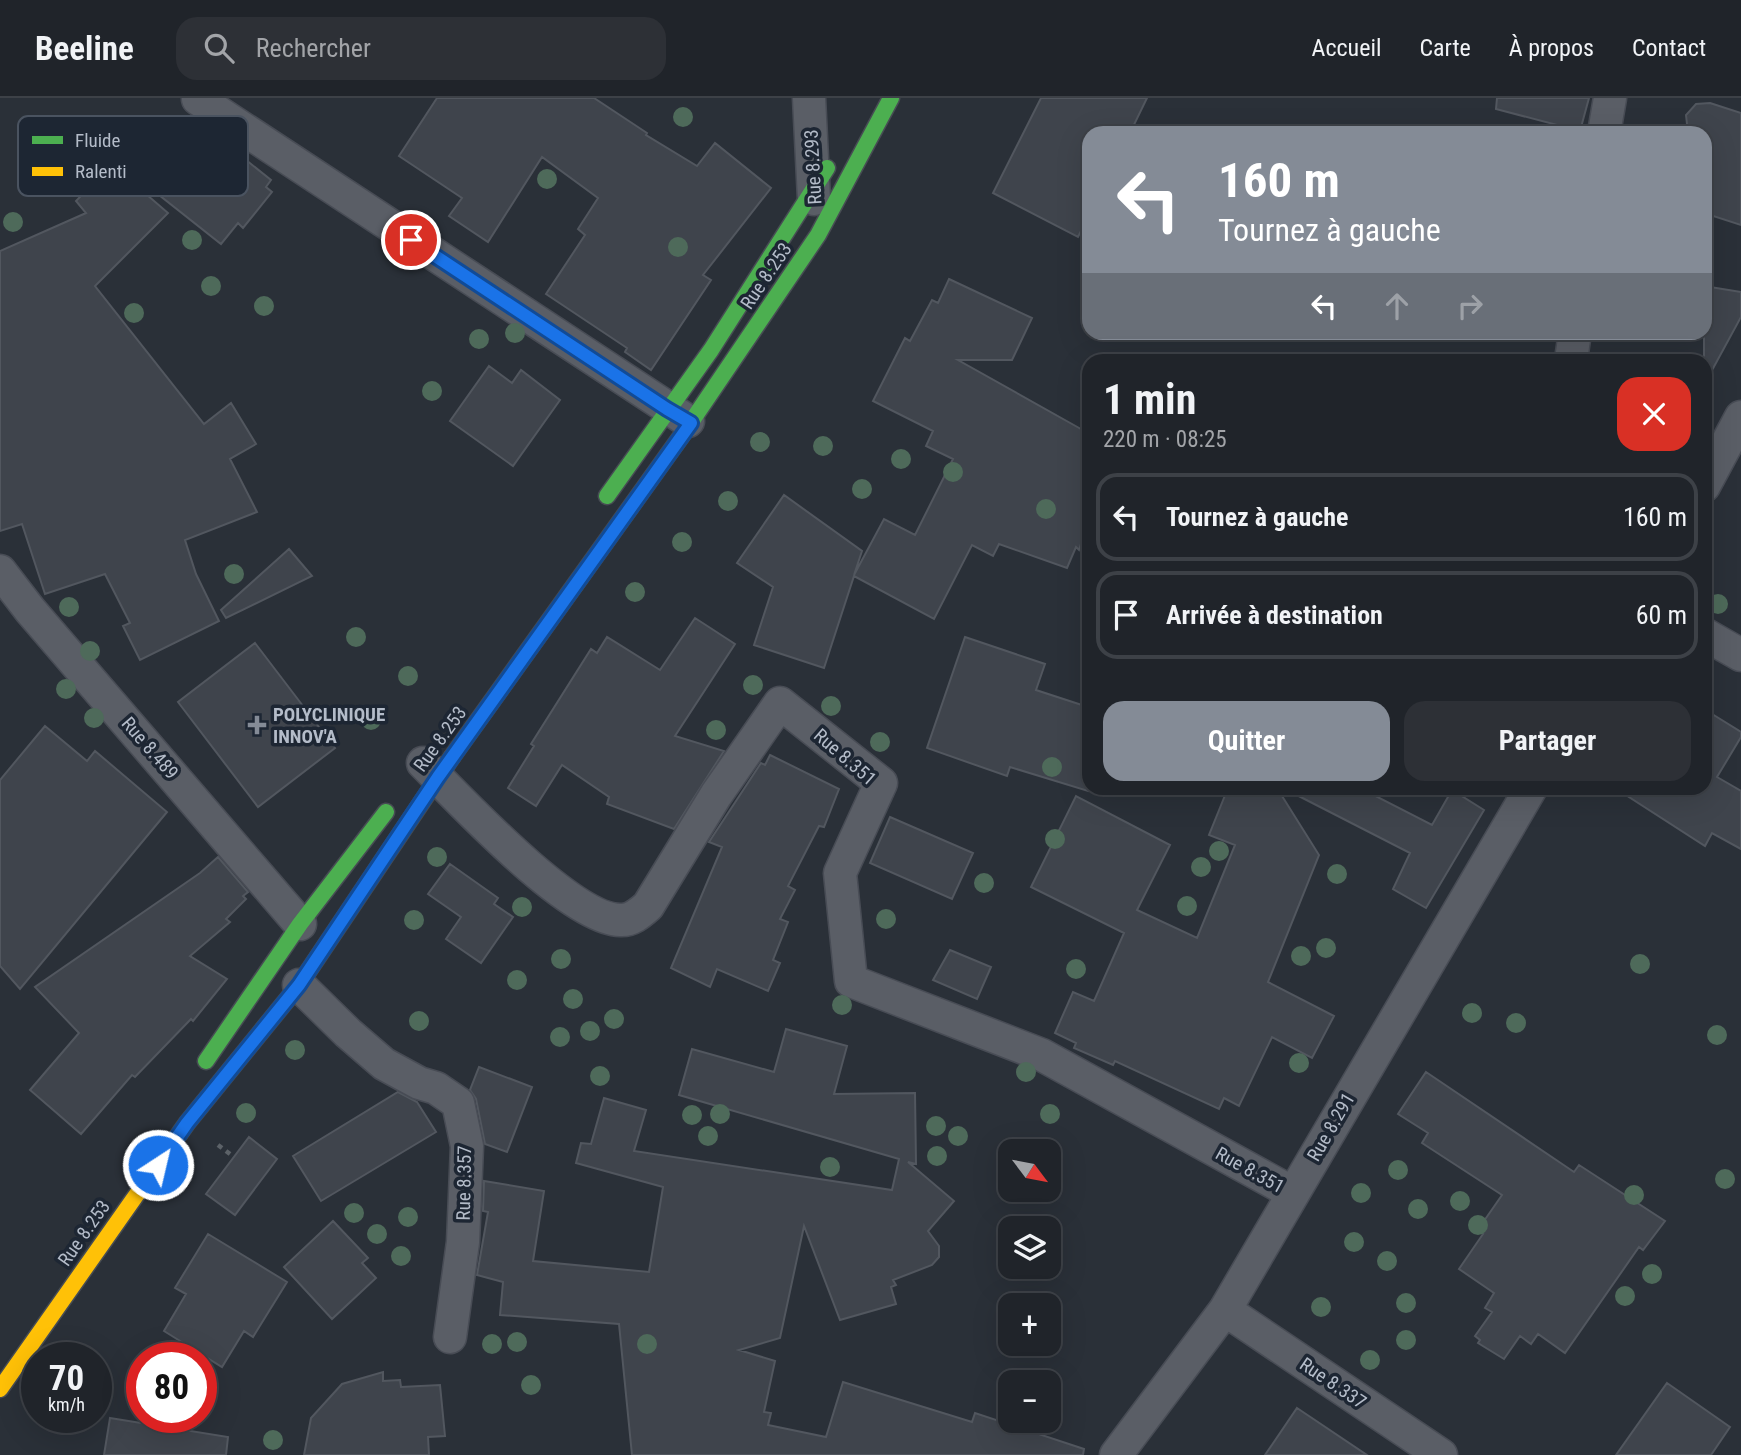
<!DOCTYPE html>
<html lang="fr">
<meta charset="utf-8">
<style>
:root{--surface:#20242a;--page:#2d3036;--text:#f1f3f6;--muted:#a2a4a8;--line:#3d4147;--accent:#848b96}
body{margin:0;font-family:"Roboto Condensed",sans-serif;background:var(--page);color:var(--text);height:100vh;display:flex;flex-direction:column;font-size:26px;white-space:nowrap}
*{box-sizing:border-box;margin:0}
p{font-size:23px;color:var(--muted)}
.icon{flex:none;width:38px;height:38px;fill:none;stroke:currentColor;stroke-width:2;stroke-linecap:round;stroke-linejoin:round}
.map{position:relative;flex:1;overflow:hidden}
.panel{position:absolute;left:1082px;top:256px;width:630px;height:441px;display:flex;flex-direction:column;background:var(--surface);border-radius:21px;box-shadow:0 7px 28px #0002,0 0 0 2px var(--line)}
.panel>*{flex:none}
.guide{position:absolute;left:1082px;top:28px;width:630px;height:214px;border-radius:21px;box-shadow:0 7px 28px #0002,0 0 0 2px var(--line);background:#848b96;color:#fff;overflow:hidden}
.needle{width:46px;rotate:122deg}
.fabs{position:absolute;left:998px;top:1041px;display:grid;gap:14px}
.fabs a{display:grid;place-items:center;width:63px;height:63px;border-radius:14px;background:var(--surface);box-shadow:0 7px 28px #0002,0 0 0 2px var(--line);font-size:35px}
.speed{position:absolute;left:21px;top:1244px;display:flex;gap:14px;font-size:35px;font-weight:700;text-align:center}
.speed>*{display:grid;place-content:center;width:91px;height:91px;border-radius:50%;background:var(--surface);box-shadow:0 7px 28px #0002,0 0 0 2px var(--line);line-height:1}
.speed small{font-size:18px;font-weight:400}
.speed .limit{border:10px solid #d22;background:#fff;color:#111}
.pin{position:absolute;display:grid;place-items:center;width:60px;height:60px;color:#fff;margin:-30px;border:4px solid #fff;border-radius:50%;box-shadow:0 2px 7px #0007}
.me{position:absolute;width:77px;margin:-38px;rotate:35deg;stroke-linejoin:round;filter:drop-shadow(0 0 5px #0008)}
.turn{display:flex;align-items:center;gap:24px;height:147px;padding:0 21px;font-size:32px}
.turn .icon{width:91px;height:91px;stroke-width:2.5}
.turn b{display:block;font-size:49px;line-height:60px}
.lanes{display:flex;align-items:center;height:66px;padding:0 21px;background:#0003;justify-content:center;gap:35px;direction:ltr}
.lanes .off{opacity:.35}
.round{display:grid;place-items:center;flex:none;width:74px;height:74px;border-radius:21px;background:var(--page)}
.headline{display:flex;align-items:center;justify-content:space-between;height:119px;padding:0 21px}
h1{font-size:42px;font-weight:700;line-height:52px}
.cta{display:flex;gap:14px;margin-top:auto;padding:14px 21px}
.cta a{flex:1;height:80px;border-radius:21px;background:var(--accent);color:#fff;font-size:28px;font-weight:700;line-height:80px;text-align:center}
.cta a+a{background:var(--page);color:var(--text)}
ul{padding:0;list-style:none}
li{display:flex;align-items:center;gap:21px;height:88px;margin:0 14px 10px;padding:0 7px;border:4px solid var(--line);border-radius:21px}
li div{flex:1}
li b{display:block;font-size:26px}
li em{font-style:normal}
header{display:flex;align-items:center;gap:42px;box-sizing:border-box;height:98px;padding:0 35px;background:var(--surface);border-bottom:2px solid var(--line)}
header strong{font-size:33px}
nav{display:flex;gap:38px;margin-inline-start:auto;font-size:24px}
.search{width:490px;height:63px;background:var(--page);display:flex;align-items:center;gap:18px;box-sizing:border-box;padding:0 24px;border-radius:21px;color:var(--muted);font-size:26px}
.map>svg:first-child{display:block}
</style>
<header>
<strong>Beeline</strong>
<div class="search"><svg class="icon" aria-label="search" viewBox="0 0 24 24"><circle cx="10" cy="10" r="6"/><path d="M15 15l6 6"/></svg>Rechercher</div>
<nav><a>Accueil</a><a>Carte</a><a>À propos</a><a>Contact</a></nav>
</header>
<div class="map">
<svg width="1741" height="1357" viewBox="0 0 1741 1357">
<rect width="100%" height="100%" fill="#2a3038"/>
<!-- building -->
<path fill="#3f444c" stroke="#52575f" stroke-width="2" d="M437,0H594L647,35L646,37L697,68L715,45L771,90L703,177L711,182L651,272L625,254L627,250L546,196L585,137L578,131L598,100L542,59L488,144L449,118L462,100L399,58Z
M1041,0H1147L1130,35H1088V119L1078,139L993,95Z
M1497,0H1589L1580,33L1496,11Z
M1710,5L1741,15V127L1704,115V35H1688L1686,17L1696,6Z
M205,29L271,82L266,89L272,94L243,130L238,125L221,146L154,93Z
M117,71L168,115L95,188L204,326L231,305L256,346L230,361L257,414L185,442L196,476L219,523L140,562L123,528L130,525L105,476L45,496L22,426L0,433V153L86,115L76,103L97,81L102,86Z
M949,181L1032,220L1012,262H958L1088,335V424L1079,452L1076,449L1067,470L999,446L993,458L972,447L934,521L854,478L824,570L754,547L773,489L737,465L784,397L862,453L854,477L884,421L915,437L953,361L926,348L933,333L873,303L905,240L910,243L932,202L938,205Z
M1704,188L1741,194V219L1704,287Z
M489,268L512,285L521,272L560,302L513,368L450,323Z
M289,451L312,478L226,520L221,512Z
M695,520L735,546L675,638L724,653L674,731L607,706L609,699L562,667L536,708L508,690L534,648L531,646L591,551L597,555L607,539L660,572Z
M965,539L1045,566L1036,592L1088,609V693L1010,669L1007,678L927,650Z
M255,545L335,650L258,709L178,604Z
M1704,611L1741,634V639L1717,679L1741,693V751L1712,735L1705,748L1615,690H1704Z
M45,628L87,663L95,653L167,714L20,891L0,868V682Z
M770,657L839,691L824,729L819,728L788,788L795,792L780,821L788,824L773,862L780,865L768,893L717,871L710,889L671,870L722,749L709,744L761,665L765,667Z
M1228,690H1277L1319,757L1268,884L1334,918L1312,960L1272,939L1239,1008L1224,1000L1219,1011L1115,963L1113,967L1074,950L1076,945L1055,935L1073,894L1094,903L1124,835L1031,789L1076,698L1170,747L1137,812L1197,840L1235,747L1209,737Z
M1283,690H1360L1432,727L1452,692L1484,712L1426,810L1393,791L1410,755Z
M890,719L973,755L952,801L870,765Z
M218,759L248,794L243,798L246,801L226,821L230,824L190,858L227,881L193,923L191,921L135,979L132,977L81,1036L30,992L79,935L35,889L200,775Z
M450,766L498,800L494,806L513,819L481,865L446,841L461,819L428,796Z
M950,852L991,869L977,901L933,882Z
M786,931L847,948L834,996L915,995L916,1066L908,1064L954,1103L928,1133L939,1148V1159L932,1167L893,1182L896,1187L891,1189L896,1206L840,1222L804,1128L780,1240L739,1252L775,1263L764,1314L771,1315L768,1327L826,1339L843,1284L972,1324L975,1315L1084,1351L1083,1357H632L619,1226L500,1217L503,1184L477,1177L488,1114L483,1113L484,1083L544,1093L533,1163L649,1174L663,1089L576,1065L581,1045L591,1046L604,1000L646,1012L634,1053L892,1092L899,1061L679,997L692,951L774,974Z
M479,969L532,989L507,1054L485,1046L476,1001L470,992Z
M1426,974L1574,1074L1579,1067L1665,1123L1643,1152L1639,1149L1565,1255L1538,1236L1531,1246L1520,1238L1504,1261L1478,1245L1480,1242L1475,1238L1492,1214L1485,1210L1494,1195L1459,1171L1483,1136L1477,1133L1502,1097L1422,1045L1428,1035L1398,1016Z
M398,994L417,1004L436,1034L321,1103L293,1058Z
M249,1039L277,1061L235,1117L206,1096Z
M333,1123L368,1160L362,1165L376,1180L332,1221L284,1169Z
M208,1136L287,1184L253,1239L244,1233L222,1269L164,1233L186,1196L175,1190Z
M383,1274V1283L400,1282L401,1289L440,1287L445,1338L428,1339L429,1357H304L311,1320L342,1286Z
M1667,1285L1730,1329L1711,1357H1616Z
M1297,1310L1367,1357H1265Z
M110,1320L228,1339L226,1357H104Z"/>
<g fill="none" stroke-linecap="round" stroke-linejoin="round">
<defs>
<path id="street" d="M809,0L814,101
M198,1L688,323
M1604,35L1610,0
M1571,262L1575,234
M1704,388L1741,319
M0,473L30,512L300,826
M1704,536L1741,557
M423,665C460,702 570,821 620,822C631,823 640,815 648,808L716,697L780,605L881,685L840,775L851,883L1042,957L1293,1095
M299,887L348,935L384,966L419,985L436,990L458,1005L467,1048L463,1144L450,1239
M1225,1212L1441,1357
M1116,1357L1225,1212L1531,690"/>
<path id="fast" d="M685,333L818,137L891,0
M607,398L711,252L827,70
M206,963L300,826L386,714
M149,1079L187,1025L299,887L452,659"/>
<path id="slow" d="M452,659L685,333
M0,1291L149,1079"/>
</defs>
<!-- street casing -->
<use href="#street" stroke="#484c55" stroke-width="35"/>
<!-- fast casing -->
<use href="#fast" stroke="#474c53" stroke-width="19"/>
<!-- slow casing -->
<use href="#slow" stroke="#474c53" stroke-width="19"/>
<!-- path -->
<path stroke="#5c6268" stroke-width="4.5" stroke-dasharray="5 5" stroke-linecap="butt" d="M218,1047L234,1059"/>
<!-- street -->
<use href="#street" stroke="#5a5e66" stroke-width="32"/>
<!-- fast -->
<use href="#fast" stroke="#4caf50" stroke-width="16"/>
<!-- slow -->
<use href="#slow" stroke="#ffc107" stroke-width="16"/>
</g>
<!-- trees -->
<g fill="#4e6a5a">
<circle cx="683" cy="19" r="10"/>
<circle cx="547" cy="81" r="10"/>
<circle cx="13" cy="124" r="10"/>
<circle cx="192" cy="142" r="10"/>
<circle cx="678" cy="149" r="10"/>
<circle cx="211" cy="188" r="10"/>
<circle cx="264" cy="208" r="10"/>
<circle cx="134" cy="215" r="10"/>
<circle cx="515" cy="235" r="10"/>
<circle cx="479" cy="241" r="10"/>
<circle cx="432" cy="293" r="10"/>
<circle cx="760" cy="344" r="10"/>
<circle cx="823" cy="348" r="10"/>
<circle cx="901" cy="361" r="10"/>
<circle cx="953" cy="374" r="10"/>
<circle cx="862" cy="391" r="10"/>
<circle cx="728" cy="403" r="10"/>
<circle cx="1046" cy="411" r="10"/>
<circle cx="682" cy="444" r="10"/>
<circle cx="234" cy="476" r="10"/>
<circle cx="635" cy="494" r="10"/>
<circle cx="1718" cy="506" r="10"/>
<circle cx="69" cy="509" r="10"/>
<circle cx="356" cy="539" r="10"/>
<circle cx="90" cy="553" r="10"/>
<circle cx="408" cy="578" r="10"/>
<circle cx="753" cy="587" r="10"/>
<circle cx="66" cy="591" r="10"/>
<circle cx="831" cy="608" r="10"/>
<circle cx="94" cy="620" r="10"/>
<circle cx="371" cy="622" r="10"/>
<circle cx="716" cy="632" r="10"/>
<circle cx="880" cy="644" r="10"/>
<circle cx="1052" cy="669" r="10"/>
<circle cx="1055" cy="741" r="10"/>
<circle cx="1219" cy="753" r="10"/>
<circle cx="437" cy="759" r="10"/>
<circle cx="1201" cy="769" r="10"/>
<circle cx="1337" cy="776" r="10"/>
<circle cx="984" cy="785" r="10"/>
<circle cx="1187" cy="808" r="10"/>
<circle cx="522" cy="809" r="10"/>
<circle cx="886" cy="821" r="10"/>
<circle cx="414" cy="822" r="10"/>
<circle cx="1326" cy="850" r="10"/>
<circle cx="1301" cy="858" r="10"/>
<circle cx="561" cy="861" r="10"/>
<circle cx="1640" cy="866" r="10"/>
<circle cx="1076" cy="871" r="10"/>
<circle cx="517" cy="882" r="10"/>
<circle cx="573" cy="901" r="10"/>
<circle cx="842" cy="907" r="10"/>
<circle cx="1472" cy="915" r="10"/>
<circle cx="614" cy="921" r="10"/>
<circle cx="419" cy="923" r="10"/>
<circle cx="1516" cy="925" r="10"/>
<circle cx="590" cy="933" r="10"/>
<circle cx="1717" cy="937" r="10"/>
<circle cx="560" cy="939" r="10"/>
<circle cx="295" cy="952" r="10"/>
<circle cx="1299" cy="965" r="10"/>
<circle cx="1026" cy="974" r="10"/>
<circle cx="600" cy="978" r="10"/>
<circle cx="246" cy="1015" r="10"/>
<circle cx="720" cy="1016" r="10"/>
<circle cx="1050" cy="1016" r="10"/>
<circle cx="692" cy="1017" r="10"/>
<circle cx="936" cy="1028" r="10"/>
<circle cx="708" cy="1038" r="10"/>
<circle cx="958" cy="1038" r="10"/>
<circle cx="937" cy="1058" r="10"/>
<circle cx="830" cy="1069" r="10"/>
<circle cx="1398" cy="1072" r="10"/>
<circle cx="1725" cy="1081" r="10"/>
<circle cx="1361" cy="1095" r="10"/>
<circle cx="1634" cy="1097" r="10"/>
<circle cx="1460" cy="1103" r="10"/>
<circle cx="1418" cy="1111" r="10"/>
<circle cx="354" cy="1115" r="10"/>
<circle cx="408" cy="1119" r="10"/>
<circle cx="1478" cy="1127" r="10"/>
<circle cx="377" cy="1136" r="10"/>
<circle cx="1354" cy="1144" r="10"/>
<circle cx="401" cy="1158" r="10"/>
<circle cx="1387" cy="1163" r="10"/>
<circle cx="1652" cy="1176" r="10"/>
<circle cx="1625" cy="1198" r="10"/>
<circle cx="1406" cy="1205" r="10"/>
<circle cx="1321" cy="1209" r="10"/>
<circle cx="1406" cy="1242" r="10"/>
<circle cx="517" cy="1244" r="10"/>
<circle cx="492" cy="1246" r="10"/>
<circle cx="647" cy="1246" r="10"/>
<circle cx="1370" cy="1262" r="10"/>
<circle cx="531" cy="1287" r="10"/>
<circle cx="273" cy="1342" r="10"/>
</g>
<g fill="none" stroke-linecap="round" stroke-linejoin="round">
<defs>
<path id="route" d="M158,1067L187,1025L299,887L438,679L691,325L667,311L411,142"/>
</defs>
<!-- route casing -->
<use href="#route" stroke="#114b97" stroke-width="18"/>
<!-- route -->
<use href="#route" stroke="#1a73e8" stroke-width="12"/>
</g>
<!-- markers -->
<path fill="#848b96" stroke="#1d2633" stroke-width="2.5" d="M253.5 616.5h7v7h7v7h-7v7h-7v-7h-7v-7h7z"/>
<g text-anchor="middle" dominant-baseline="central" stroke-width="7" stroke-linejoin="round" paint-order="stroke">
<!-- street labels -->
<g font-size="19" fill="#b4bcc9" stroke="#1d2633">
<text transform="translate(813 69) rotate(-93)">Rue 8.293</text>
<text transform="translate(766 178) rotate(-56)">Rue 8.253</text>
<text transform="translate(440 641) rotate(-54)">Rue 8.253</text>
<text transform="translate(150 650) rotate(49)">Rue 8.489</text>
<text transform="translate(845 659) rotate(41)">Rue 8.351</text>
<text transform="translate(1331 1029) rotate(-60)">Rue 8.291</text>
<text transform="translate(1250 1072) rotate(29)">Rue 8.351</text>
<text transform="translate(464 1085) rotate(-89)">Rue 8.357</text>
<text transform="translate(84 1135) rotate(-55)">Rue 8.253</text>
<text transform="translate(1333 1285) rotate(34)">Rue 8.337</text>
</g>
<!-- poi labels -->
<g font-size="19" font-weight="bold" fill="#b4bcc9" stroke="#1d2633" text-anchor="start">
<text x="273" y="616">POLYCLINIQUE<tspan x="273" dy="22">INNOV'A</tspan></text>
</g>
</g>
<!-- legend -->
<rect x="18" y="18" width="230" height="80" rx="10" fill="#1d2633" stroke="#4a5360" stroke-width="2"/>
<rect x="32" y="38" width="31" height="8" fill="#4caf50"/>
<rect x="32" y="69" width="31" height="9" fill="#ffc107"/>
<g font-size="19" fill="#b4bcc9">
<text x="75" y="49">Fluide</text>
<text x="75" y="80">Ralenti</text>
</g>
</svg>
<div class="fabs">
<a><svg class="needle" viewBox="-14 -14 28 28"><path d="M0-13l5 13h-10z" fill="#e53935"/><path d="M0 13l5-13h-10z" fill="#a2a4a8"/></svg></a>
<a><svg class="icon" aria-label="layers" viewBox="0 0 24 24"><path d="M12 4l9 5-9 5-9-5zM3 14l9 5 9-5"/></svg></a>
<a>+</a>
<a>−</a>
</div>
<div class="speed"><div>70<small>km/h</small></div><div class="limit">80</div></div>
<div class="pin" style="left:411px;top:142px;background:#d93025"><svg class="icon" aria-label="arrive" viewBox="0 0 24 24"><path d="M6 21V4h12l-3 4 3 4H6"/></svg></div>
<svg class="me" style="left:158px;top:1067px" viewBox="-20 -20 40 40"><circle r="17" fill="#1a73e8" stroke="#fff" stroke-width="3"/><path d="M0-11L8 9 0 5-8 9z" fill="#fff"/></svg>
<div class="guide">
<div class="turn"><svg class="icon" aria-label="left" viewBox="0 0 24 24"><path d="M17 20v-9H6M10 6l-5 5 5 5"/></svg><div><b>160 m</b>Tournez à gauche</div></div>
<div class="lanes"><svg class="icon" aria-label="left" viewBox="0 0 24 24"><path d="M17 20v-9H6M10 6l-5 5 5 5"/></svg><svg class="icon off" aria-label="ahead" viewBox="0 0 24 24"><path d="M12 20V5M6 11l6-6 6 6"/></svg><svg class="icon off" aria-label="right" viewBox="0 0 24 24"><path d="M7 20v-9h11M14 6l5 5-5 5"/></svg></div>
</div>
<section class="panel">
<div class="headline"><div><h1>1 min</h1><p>220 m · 08:25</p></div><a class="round" style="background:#d93025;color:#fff"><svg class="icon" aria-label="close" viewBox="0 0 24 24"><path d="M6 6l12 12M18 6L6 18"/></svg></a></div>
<ul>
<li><svg class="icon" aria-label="left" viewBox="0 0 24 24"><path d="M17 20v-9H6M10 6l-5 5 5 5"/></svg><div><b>Tournez à gauche</b></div><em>160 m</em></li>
<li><svg class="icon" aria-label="arrive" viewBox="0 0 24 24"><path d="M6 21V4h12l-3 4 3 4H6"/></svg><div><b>Arrivée à destination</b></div><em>60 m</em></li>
</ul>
<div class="cta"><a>Quitter</a><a>Partager</a></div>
</section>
</div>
